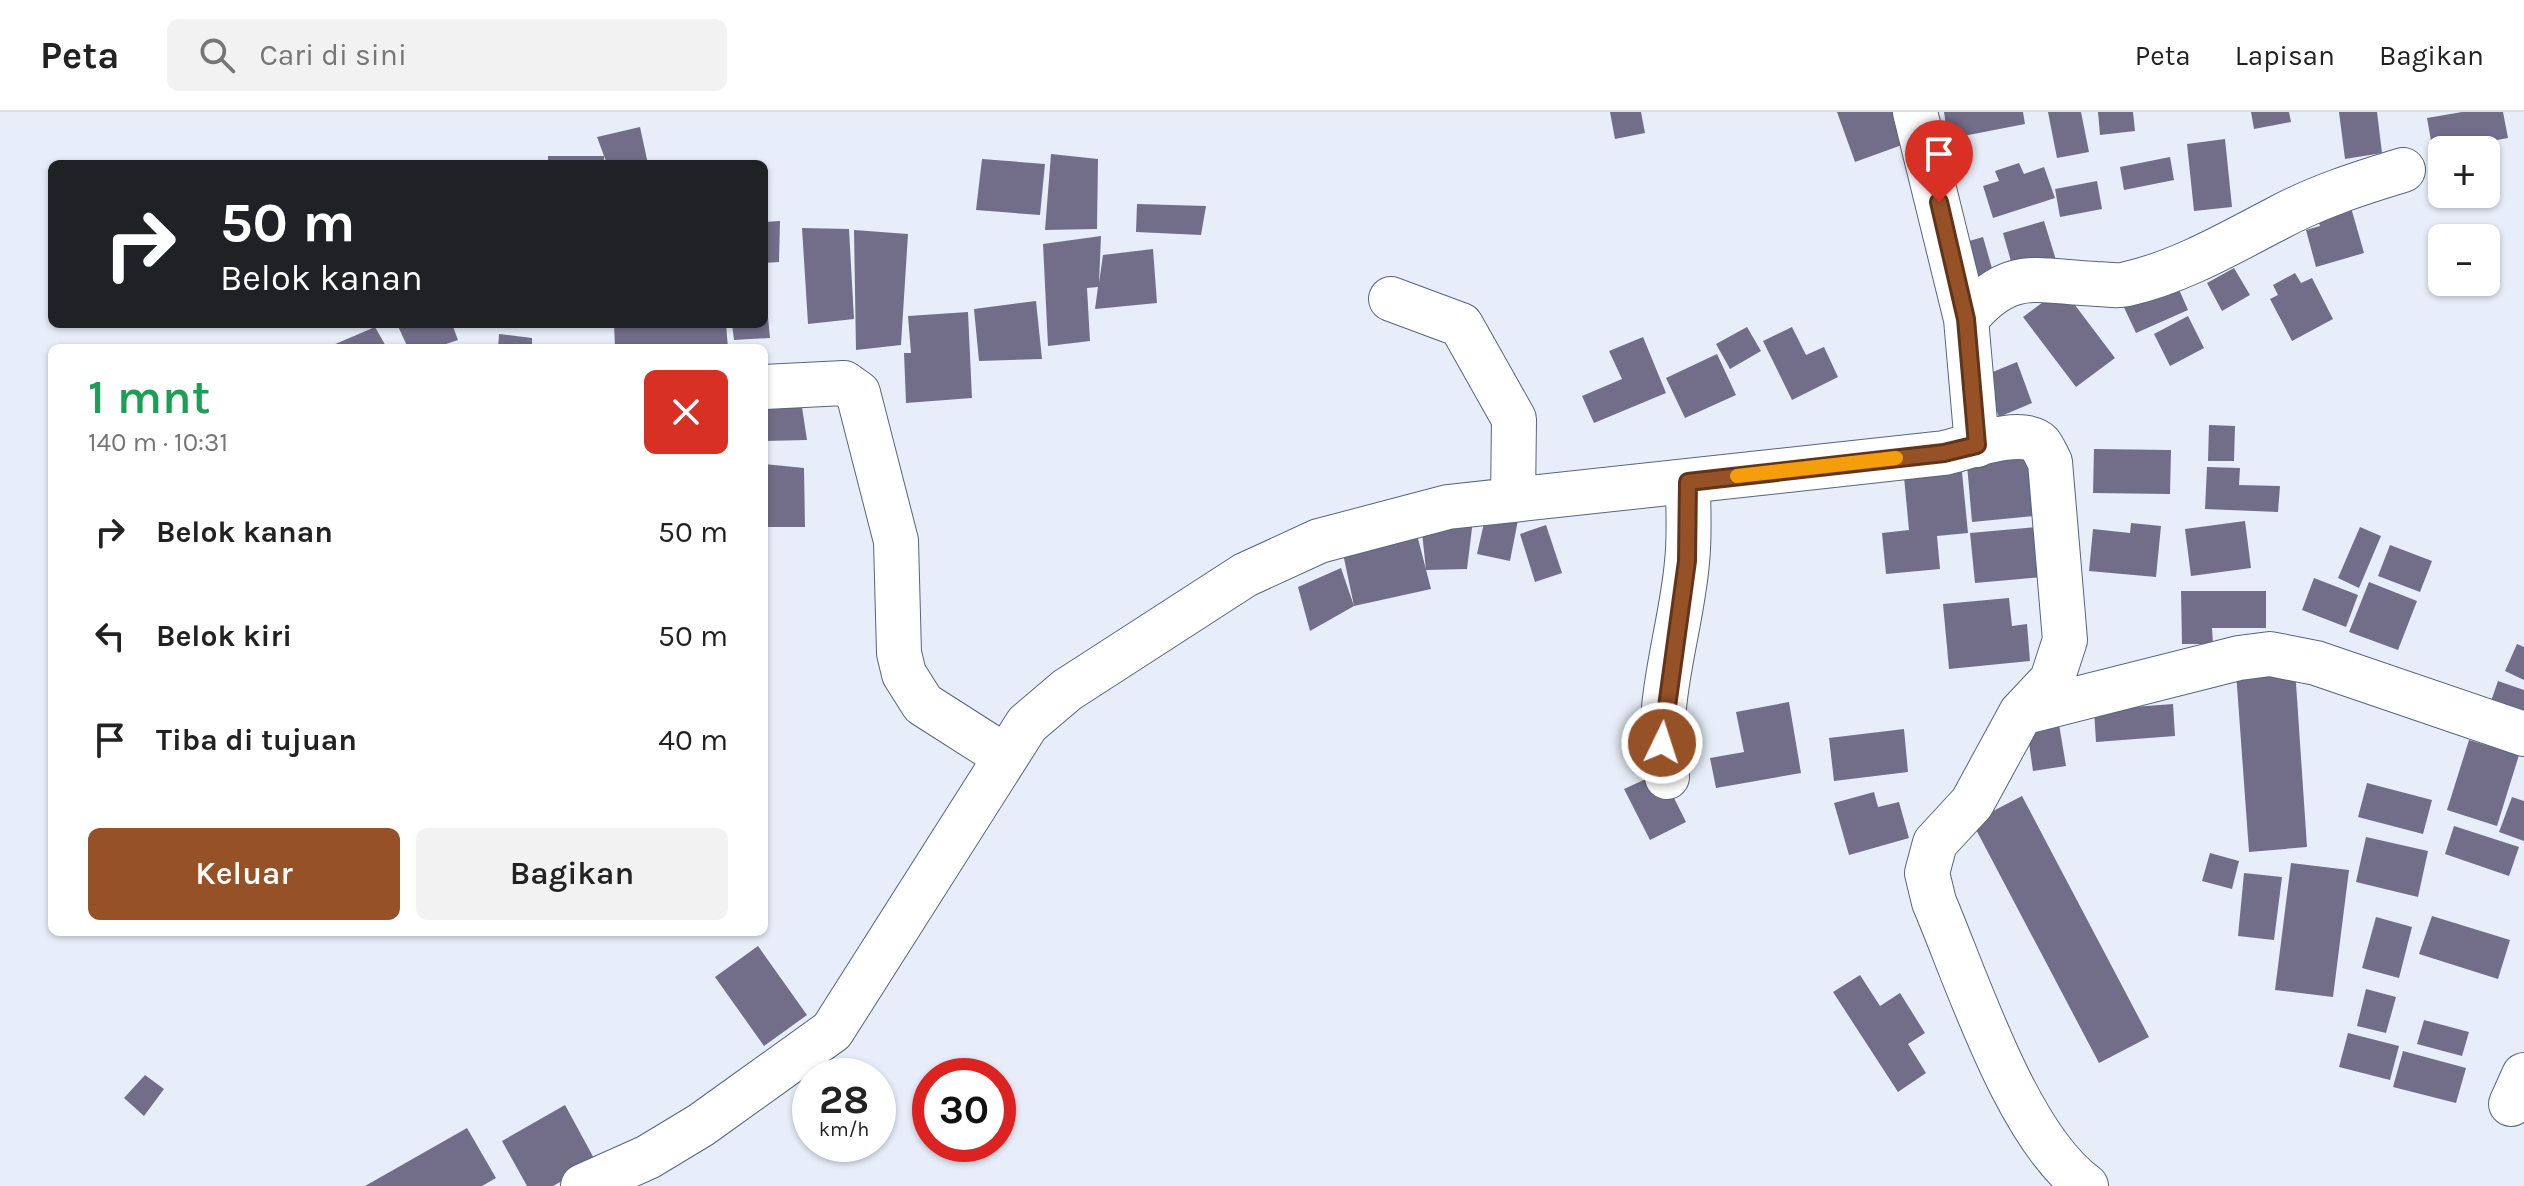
<!DOCTYPE html>
<html lang="id">
<meta charset="utf-8">
<style>
:root{--surface:#fff;--page:#f2f2f2;--text:#222;--muted:#767676;--line:#e0e0e0;--accent:#965127}
body{margin:0;font-family:Karla,sans-serif;background:var(--page);color:var(--text);height:100vh;display:flex;flex-direction:column;font-size:30px;white-space:nowrap}
*{box-sizing:border-box;margin:0}
p{font-size:26px;color:var(--muted)}
.icon{flex:none;width:44px;height:44px;fill:none;stroke:currentColor;stroke-width:2;stroke-linecap:round;stroke-linejoin:round}
.map{position:relative;flex:1;overflow:hidden}
.panel{position:absolute;left:48px;top:232px;width:720px;height:592px;display:flex;flex-direction:column;background:var(--surface);border-radius:12px;box-shadow:0 2px 6px #0004}
.panel>*{flex:none}
.guide{position:absolute;left:48px;top:48px;width:720px;height:168px;border-radius:12px;box-shadow:0 2px 6px #0004;background:#202124;color:#fff;overflow:hidden}
.controls{position:absolute;left:2428px;top:24px;display:grid;gap:16px}
.controls a{display:grid;place-items:center;width:72px;height:72px;border-radius:12px;background:var(--surface);box-shadow:0 2px 6px #0004;font-size:40px}
.speed{position:absolute;left:792px;top:946px;display:flex;gap:16px;font-size:40px;font-weight:700;text-align:center}
.speed>*{display:grid;place-content:center;width:104px;height:104px;border-radius:50%;background:var(--surface);box-shadow:0 2px 6px #0004;line-height:1}
.speed small{font-size:20px;font-weight:400}
.speed .limit{border:12px solid #d22;background:#fff;color:#111}
.pin{position:absolute;display:grid;place-items:center;width:68px;height:68px;color:#fff;margin:-82px -34px;border-radius:50% 50% 50% 0;rotate:-45deg;box-shadow:0 0 8px #0007}
.pin .icon{rotate:45deg}
.me{position:absolute;width:88px;margin:-44px;rotate:4deg;stroke-linejoin:round;filter:drop-shadow(0 0 6px #0008)}
.turn{display:flex;align-items:center;gap:28px;height:168px;padding:0 40px;font-size:36px}
.turn .icon{width:104px;height:104px;stroke-width:2.5}
.turn b{display:block;font-size:56px;line-height:68px}
.round{display:grid;place-items:center;flex:none;width:84px;height:84px;border-radius:12px;background:var(--page)}
.head{display:flex;align-items:center;justify-content:space-between;height:136px;padding:0 40px}
h1{font-size:48px;font-weight:600;line-height:60px;color:#1e9e55}
.button{display:flex;gap:16px;margin-top:auto;padding:16px 40px}
.button a{flex:1;height:92px;border-radius:12px;background:var(--accent);color:#fff;font-size:32px;font-weight:600;line-height:92px;text-align:center}
.button a+a{background:var(--page);color:var(--text)}
ul{padding:0;list-style:none}
li{display:flex;align-items:center;gap:24px;height:104px;padding:0 40px}
li div{flex:1}
li b{display:block;font-size:30px}
li em{font-style:normal}
header{display:flex;align-items:center;gap:48px;box-sizing:border-box;height:112px;padding:0 40px;background:var(--surface);border-bottom:2px solid var(--line)}
header strong{font-size:38px}
nav{display:flex;gap:44px;margin-inline-start:auto;font-size:28px}
.search{width:560px;height:72px;background:var(--page);display:flex;align-items:center;gap:20px;box-sizing:border-box;padding:0 28px;border-radius:12px;color:var(--muted);font-size:30px}
.map>svg:first-child{display:block}
</style>
<header>
<strong>Peta</strong>
<div class="search"><svg class="icon" aria-label="search" viewBox="0 0 24 24"><circle cx="10" cy="10" r="6"/><path d="M15 15l6 6"/></svg>Cari di sini</div>
<nav><a>Peta</a><a>Lapisan</a><a>Bagikan</a></nav>
</header>
<div class="map">
<svg width="2524" height="1074" viewBox="0 0 2524 1074">
<rect width="100%" height="100%" fill="#e7eef9"/>
<!-- building -->
<path fill="#726e8a" d="M1610,0H1641L1645,21L1615,27Z
M1837,0H1903L1913,29L1855,50Z
M1944,0H2023L2025,12L1948,27Z
M2048,0H2081L2089,40L2057,46Z
M2098,0H2133L2135,19L2100,23Z
M2251,0H2289L2291,10L2254,17Z
M2339,0H2377L2382,41L2345,47Z
M2462,0H2503L2508,26L2433,40L2427,6Z
M640,15L648,52H607L597,25Z
M2225,27L2232,95L2194,99L2187,32Z
M1051,42L1098,47L1097,117L1045,118Z
M548,44H604V52H548Z
M2170,45L2174,68L2124,78L2120,55Z
M982,47L1045,52L1040,103L976,98Z
M2019,51L2024,62L2044,55L2055,86L1993,106L1983,74L1999,69L1995,59Z
M2097,69L2102,97L2060,105L2055,77Z
M1137,92L1206,94L1201,123L1136,120Z
M2350,92L2364,141L2316,155L2306,118L2320,114L2316,101Z
M780,109L779,150L764,151V110Z
M2044,109L2056,148L2014,160L2003,121Z
M802,116L849,117L854,207L808,212Z
M854,118L908,122L901,233L856,238Z
M1101,124L1099,171L1103,143L1153,137L1157,191L1095,197L1098,175L1087,176L1090,229L1048,234L1043,132Z
M1983,125L1993,160L1968,167L1959,132Z
M2234,156L2250,183L2222,199L2207,171Z
M2295,161L2301,171L2312,166L2333,207L2292,229L2270,187L2278,183L2273,173Z
M764,164L770,226L734,228L732,212H764Z
M2174,166L2188,198L2136,221L2121,189Z
M2062,176L2115,246L2076,275L2023,205Z
M1036,189L1042,247L979,249L974,197Z
M968,200L972,286L906,291L904,241H911L908,204Z
M2188,204L2204,236L2170,254L2154,222Z
M397,212H452L458,228L434,236H408Z
M614,212H726L728,236H615Z
M375,215L387,236H326Z
M1747,215L1761,239L1730,257L1716,232Z
M1792,215L1806,243L1824,235L1838,265L1792,288L1763,229Z
M499,222L532,226V236H498Z
M1643,225L1666,281L1594,311L1582,284L1622,267L1609,239Z
M1717,242L1736,283L1685,306L1666,266Z
M2017,250L2032,291L1999,305L1983,264Z
M764,282H800L807,328L764,329Z
M2209,313L2235,314L2234,349H2208Z
M2037,335L2043,403L1972,410L1966,341Z
M2094,337L2171,338L2170,382L2093,381Z
M764,352L804,356L805,415H764Z
M2207,355L2240,356L2239,373L2280,374L2278,400L2205,397Z
M1962,360L1968,421L1937,424L1940,457L1886,462L1882,421L1909,418L1904,365Z
M1486,402L1518,408L1510,449L1477,442Z
M1473,408L1467,457L1426,458L1421,411Z
M2245,409L2251,456L2191,464L2185,417Z
M1414,411L1431,477L1354,494L1341,432Z
M2131,411L2161,414L2156,465L2089,459L2093,417L2130,421Z
M1546,413L1562,461L1535,470L1520,422Z
M2037,415L2042,465L1975,471L1970,421Z
M2360,415L2381,424L2359,476L2338,466Z
M2390,433L2432,449L2420,480L2378,464Z
M1341,456L1354,494L1310,519L1298,475Z
M2314,466L2358,483L2346,515L2302,498Z
M2369,470L2417,489L2398,538L2349,520Z
M2181,479H2266V516H2212L2213,532H2182Z
M2009,486L2012,514L2027,512L2030,549L1949,557L1943,492Z
M2517,532L2524,535V568L2505,559Z
M2295,556L2307,735L2249,740L2236,560Z
M2498,569L2524,578V608L2489,595Z
M1789,590L1801,661L1716,676L1710,646L1744,640L1736,600Z
M2173,592L2175,624L2096,630L2094,598Z
M2059,612L2066,654L2033,659L2027,617Z
M1904,617L1908,660L1834,669L1829,626Z
M2469,628L2519,643L2497,714L2447,698Z
M1661,660L1686,710L1650,728L1624,677Z
M2367,671L2432,688L2423,722L2358,705Z
M1874,680L1878,695L1899,690L1909,726L1849,743L1834,691Z
M2022,684L2149,925L2099,951L1972,710Z
M2512,685L2524,689V729L2499,720Z
M2454,714L2519,735L2509,764L2445,742Z
M2366,725L2428,739L2418,785L2356,770Z
M2210,741L2239,749L2232,777L2202,769Z
M2291,751L2349,758L2333,885L2275,878Z
M2244,761L2282,765L2274,828L2238,824Z
M2432,804L2510,828L2498,867L2419,842Z
M2376,805L2412,815L2399,866L2362,856Z
M758,834L807,903L764,934L715,865Z
M1860,863L1880,894L1900,881L1925,921L1908,932L1926,961L1898,980L1833,880Z
M2366,877L2396,885L2386,921L2357,914Z
M2424,908L2469,920L2462,944L2417,932Z
M2348,921L2399,934L2390,968L2339,955Z
M2403,939L2466,956L2456,991L2393,975Z
M145,963L164,977L144,1004L124,986Z
M565,993L596,1050L553,1074H527L502,1029Z
M467,1016L496,1066L482,1074H365Z"/>
<g fill="none" stroke-linecap="round" stroke-linejoin="round">
<defs>
<path id="minor" d="M1915,0L1966,207L1977,333
M1391,187L1461,213L1514,307L1513,388
M1966,207C2011,153 2037,170 2097,172C2107,172 2117,175 2127,172C2180,160 2230,131 2278,106C2317,85 2360,71 2403,58
M764,275L844,271L858,281L896,429L899,541L904,562L923,592L1006,645
M2021,601L2239,546L2270,542L2316,551L2524,622
M1667,665C1652,594 1681,522 1687,450C1690,424 1688,396 1688,370
M2511,992L2524,963
M583,1074L648,1045L701,1013L832,919L1027,612L1067,578L1245,463L1319,429L1448,395L1944,341C1966,336 2023,314 2040,332C2044,337 2047,345 2050,350L2065,528L2052,568L2021,601L1972,691L1935,731L1927,761L1934,790C1968,870 2017,1024 2086,1074"/>
</defs>
<!-- minor casing -->
<use href="#minor" stroke="#56657d" stroke-width="46"/>
<!-- minor -->
<use href="#minor" stroke="#fff" stroke-width="44"/>
</g>
<g fill="none" stroke-linecap="round" stroke-linejoin="round">
<defs>
<path id="route" d="M1662,631L1687,449L1688,370L1944,341L1977,333L1966,207L1939,90"/>
</defs>
<!-- route casing -->
<use href="#route" stroke="#623519" stroke-width="20"/>
<!-- route -->
<use href="#route" stroke="#965127" stroke-width="14"/>
<!-- slow -->
<path stroke="#f59e0b" stroke-width="14" d="M1737,364L1896,346"/>
</g>
</svg>
<div class="controls">
<a>+</a>
<a>−</a>
</div>
<div class="speed"><div>28<small>km/h</small></div><div class="limit">30</div></div>
<div class="pin" style="left:1939px;top:90px;background:#d93025"><svg class="icon" aria-label="arrive" viewBox="0 0 24 24"><path d="M6 21V4h12l-3 4 3 4H6"/></svg></div>
<svg class="me" style="left:1662px;top:631px" viewBox="-20 -20 40 40"><circle r="17" fill="#965127" stroke="#fff" stroke-width="3"/><path d="M0-11L8 9 0 5-8 9z" fill="#fff"/></svg>
<div class="guide">
<div class="turn"><svg class="icon" aria-label="right" viewBox="0 0 24 24"><path d="M7 20v-9h11M14 6l5 5-5 5"/></svg><div><b>50 m</b>Belok kanan</div></div>
</div>
<section class="panel">
<div class="head"><div><h1>1 mnt</h1><p>140 m · 10:31</p></div><a class="round" style="background:#d93025;color:#fff"><svg class="icon" aria-label="close" viewBox="0 0 24 24"><path d="M6 6l12 12M18 6L6 18"/></svg></a></div>
<ul>
<li><svg class="icon" aria-label="right" viewBox="0 0 24 24"><path d="M7 20v-9h11M14 6l5 5-5 5"/></svg><div><b>Belok kanan</b></div><em>50 m</em></li>
<li><svg class="icon" aria-label="left" viewBox="0 0 24 24"><path d="M17 20v-9H6M10 6l-5 5 5 5"/></svg><div><b>Belok kiri</b></div><em>50 m</em></li>
<li><svg class="icon" aria-label="arrive" viewBox="0 0 24 24"><path d="M6 21V4h12l-3 4 3 4H6"/></svg><div><b>Tiba di tujuan</b></div><em>40 m</em></li>
</ul>
<div class="button"><a>Keluar</a><a>Bagikan</a></div>
</section>
</div>
